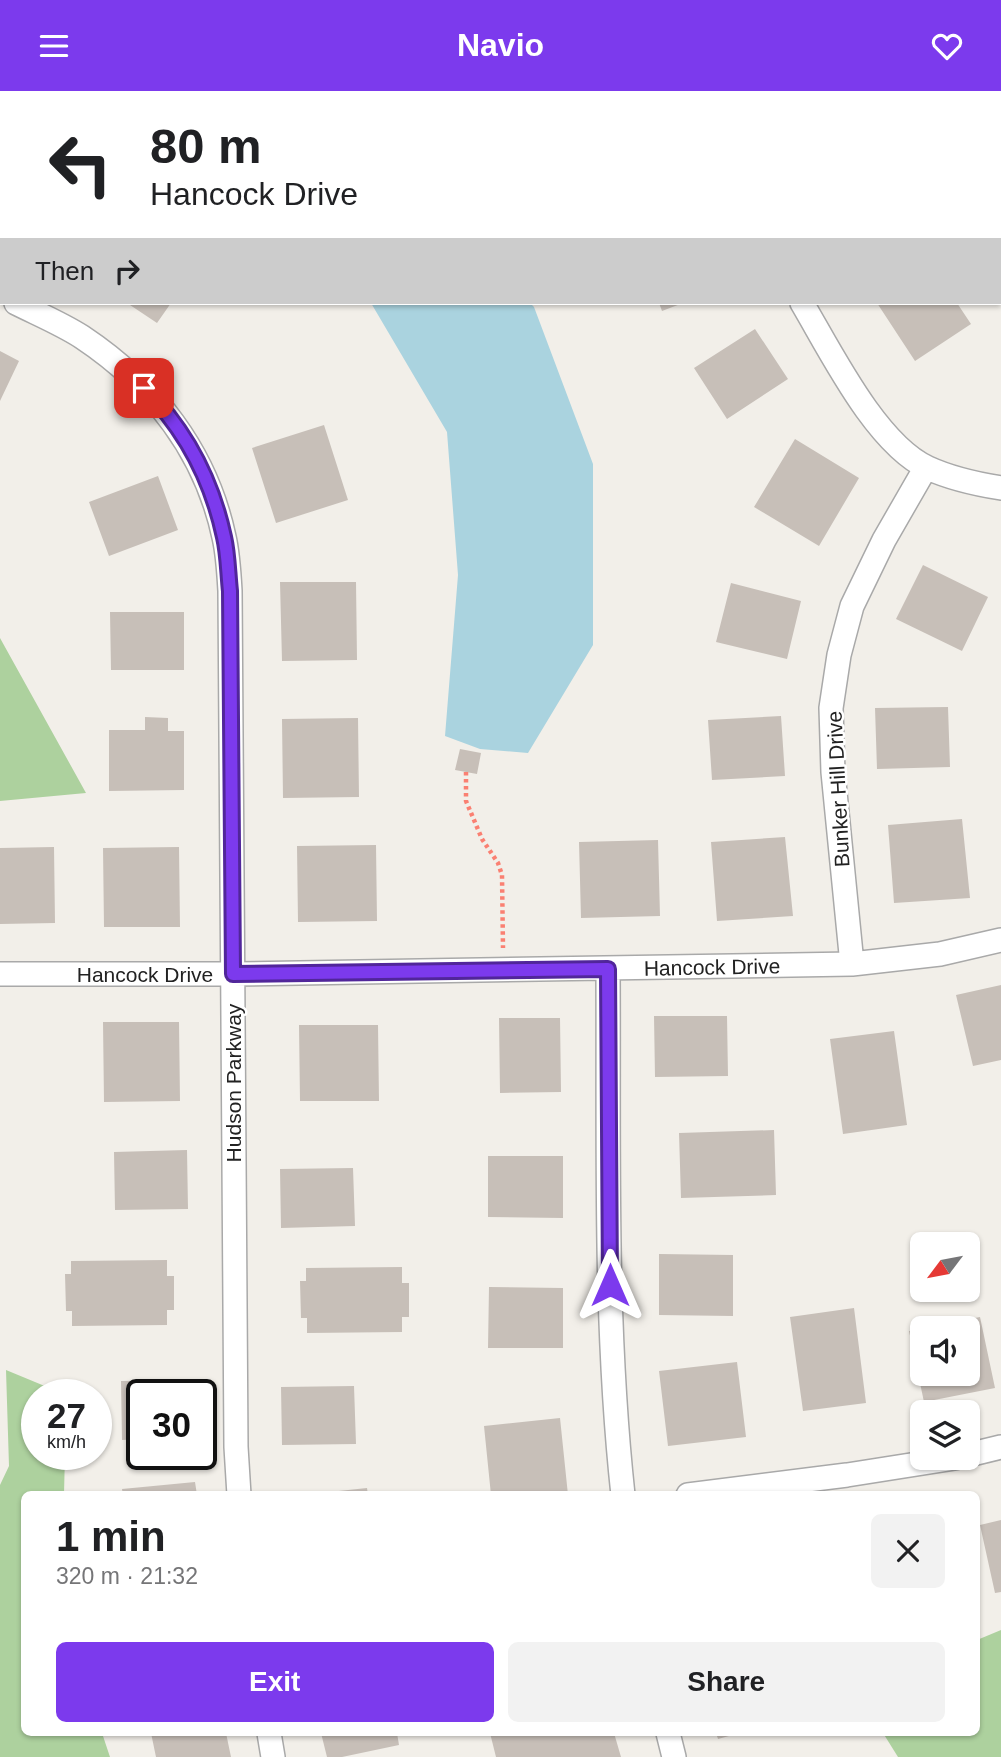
<!DOCTYPE html>
<meta charset="utf-8">
<style>
:root{--surface:#fff;--page:#f2f2f2;--text:#202124;--muted:#757577;--accent:#7c3aed}
body{margin:0;font-family:Arial,sans-serif;background:var(--page);color:var(--text);height:100vh;display:flex;flex-direction:column;font-size:26px;white-space:nowrap}
*{box-sizing:border-box;margin:0}
p{font-size:23px;color:var(--muted)}
.icon{flex:none;width:38px;height:38px;fill:none;stroke:currentColor;stroke-width:2;stroke-linecap:round;stroke-linejoin:round}
.map{position:relative;flex:1;overflow:hidden}
.panel{position:absolute;left:21px;top:1400px;width:959px;height:245px;display:flex;flex-direction:column;background:var(--surface);border-radius:10px;box-shadow:0 2px 5px #0004}
.panel>*{flex:none}
.banner{position:absolute;left:0px;top:0px;width:1001px;height:214px;box-shadow:0 2px 5px #0004;background:#fff;color:var(--text);overflow:hidden}
.needle{width:46px;rotate:238deg}
.buttons{position:absolute;left:910px;top:1141px;display:grid;gap:14px}
.buttons a{display:grid;place-items:center;width:70px;height:70px;border-radius:10px;background:var(--surface);box-shadow:0 2px 5px #0004;font-size:35px}
.speed{position:absolute;left:21px;top:1288px;display:flex;gap:14px;font-size:35px;font-weight:700;text-align:center}
.speed>*{display:grid;place-content:center;width:91px;height:91px;border-radius:50%;background:var(--surface);box-shadow:0 2px 5px #0004;line-height:1}
.speed small{font-size:18px;font-weight:400}
.speed .limit{border:4px solid #111;border-radius:10px;background:#fff;color:#111}
.pin{position:absolute;display:grid;place-items:center;width:60px;height:60px;color:#fff;margin:-30px;border-radius:14px;box-shadow:0 4px 10px #0006}
.me{position:absolute;width:77px;margin:-38px;rotate:0deg;stroke-linejoin:round;filter:drop-shadow(0 0 5px #0008)}
.turn{display:flex;align-items:center;gap:24px;height:147px;padding:0 35px;font-size:32px}
.turn .icon{width:91px;height:91px;stroke-width:2.5}
.turn b{display:block;font-size:49px;line-height:60px}
.then{display:flex;align-items:center;height:66px;padding:0 35px;background:#0003;gap:14px;font-size:26px}
.round{display:grid;place-items:center;flex:none;width:74px;height:74px;border-radius:10px;background:var(--page)}
.head{display:flex;align-items:center;justify-content:space-between;height:119px;padding:0 35px}
h1{font-size:42px;font-weight:700;line-height:52px}
.cta{display:flex;gap:14px;margin-top:auto;padding:14px 35px}
.cta a{flex:1;height:80px;border-radius:10px;background:var(--accent);color:#fff;font-size:28px;font-weight:700;line-height:80px;text-align:center}
.cta a+a{background:var(--page);color:var(--text)}
header{display:flex;justify-content:space-between;align-items:center;height:91px;padding:0 35px;background:var(--accent);color:#fff;font-size:32px;font-weight:700}
.map>svg:first-child{display:block}
</style>
<header><svg class="icon" aria-label="menu" viewBox="0 0 24 24"><path d="M4 6h16M4 12h16M4 18h16"/></svg>Navio<svg class="icon" aria-label="heart" viewBox="0 0 24 24"><path d="M12 20l-8-8c-3-5 5-10 8-4 3-6 11-1 8 4z"/></svg></header>
<div class="map">
<svg width="1001" height="1666" viewBox="0 0 1001 1666">
<rect width="100%" height="100%" fill="#f2efe9"/>
<!-- forest -->
<path fill="#add19e" d="M0,547L86,702L0,710Z
M6,1279L64,1303L37,1304V1363H65L64,1403L24,1404V1642H102L110,1666H0V1394L9,1375Z
M1001,1539V1666H898L883,1642H976L977,1549Z"/>
<!-- water -->
<path fill="#aad3df" d="M371,212H530L534,216L593,373V554L528,662L480,658L445,645L458,484L447,341Z"/>
<!-- building -->
<path fill="#c7bfb8" d="M127,212H171L157,232Z
M659,212H683L662,220Z
M877,212H957L971,233L915,270Z
M755,238L788,288L727,328L694,277Z
M0,260L19,270L0,310Z
M324,334L348,409L276,432L252,357Z
M795,348L859,387L819,455L754,416Z
M158,385L178,439L109,465L89,411Z
M923,474L988,506L962,560L896,528Z
M280,491H356L357,569L282,570Z
M731,492L801,510L787,568L716,551Z
M110,521H184V579H111Z
M948,616L950,676L877,678L875,617Z
M781,625L785,685L712,689L708,629Z
M145,626L168,627V640H184V699L109,700V639H145Z
M358,627L359,706L283,707L282,628Z
M460,658L481,662L477,683L455,679Z
M962,728L970,807L894,812L888,734Z
M785,746L793,825L717,830L711,751Z
M658,749L660,825L581,827L579,751Z
M376,754L377,830L298,831L297,755Z
M54,756L55,832L0,833V757Z
M179,756L180,836H104L103,757Z
M1001,894V969L973,975L956,904Z
M654,925H727L728,985L655,986Z
M499,927H560L561,1001L500,1002Z
M103,931H179L180,1010L104,1011Z
M299,934H378L379,1010H300Z
M894,940L907,1034L843,1043L830,948Z
M774,1039L776,1104L681,1107L679,1042Z
M187,1059L188,1118L115,1119L114,1061Z
M488,1065H563V1127L488,1126Z
M353,1077L355,1135L281,1137L280,1078Z
M659,1163L733,1164V1225L659,1224Z
M167,1169V1185H174V1219H167V1234L72,1235V1220H66L65,1183H71V1170Z
M402,1176V1192H409V1226H402V1241L307,1242V1227H301L300,1190H306V1177Z
M489,1196L563,1197V1257H488Z
M854,1217L866,1312L803,1320L790,1226Z
M980,1226L995,1297L924,1311L909,1240L922,1238V1283H968V1237L931,1236Z
M737,1271L746,1346L668,1355L659,1280Z
M195,1289V1304H142V1348L122,1349L121,1290Z
M354,1295L356,1353L282,1354L281,1296Z
M560,1327L568,1404H491L484,1335Z
M195,1391L197,1404H123L122,1398Z
M367,1397L368,1404H320V1402Z
M1001,1429V1501L995,1502L980,1434Z
M151,1642H226L231,1666H156Z
M321,1642H397L399,1654L342,1666H327Z
M490,1642H614L621,1666H496Z
M716,1642H740L718,1648Z"/>
<g fill="none" stroke-linecap="round" stroke-linejoin="round">
<defs>
<path id="minor" d="M739,0V2
M16,212C38,223 62,233 82,246C154,294 206,361 224,446C228,463 229,482 230,500L236,1356L239,1404
M802,212C831,261 876,353 928,377C952,388 976,393 1001,397
M852,873L833,681L831,617L839,564L852,515L884,449L926,376
M608,878C609,1053 604,1229 623,1404
M0,883H233L852,873L940,863L1001,849
M968,1364L1001,1356
M688,1404L847,1384L955,1367
M269,1642L273,1666
M668,1642L674,1666"/>
</defs>
<!-- minor casing -->
<use href="#minor" stroke="#a9a9a9" stroke-width="26"/>
<!-- path -->
<path stroke="#fa8072" stroke-width="4.5" stroke-dasharray="3.5 3.5" stroke-linecap="butt" d="M466,681V710L482,748L498,772L502,784L503,857"/>
<!-- minor -->
<use href="#minor" stroke="#fff" stroke-width="23"/>
</g>
<g fill="none" stroke-linecap="round" stroke-linejoin="round">
<defs>
<path id="route" d="M144,297C185,338 212,390 224,446C228,463 228,482 230,500L233,883L608,878L610,1194"/>
</defs>
<!-- route casing -->
<use href="#route" stroke="#51269a" stroke-width="18"/>
<!-- route -->
<use href="#route" stroke="#7c3aed" stroke-width="12"/>
</g>
<g text-anchor="middle" dominant-baseline="central" stroke-width="5" stroke-linejoin="round" paint-order="stroke">
<!-- street labels -->
<g font-size="21" fill="#222" stroke="#fff">
<text transform="translate(838 698) rotate(-93)">Bunker Hill Drive</text>
<text transform="translate(712 876) rotate(-1)">Hancock Drive</text>
<text x="145" y="883">Hancock Drive</text>
<text transform="translate(233 992) rotate(-90)">Hudson Parkway</text>
</g>
</g>
</svg>
<div class="buttons">
<a><svg class="needle" viewBox="-14 -14 28 28"><path d="M0-13l5 13h-10z" fill="#e53935"/><path d="M0 13l5-13h-10z" fill="#757577"/></svg></a>
<a><svg class="icon" aria-label="sound" viewBox="0 0 24 24"><path d="M4 9h4l5-4v14l-5-4H4zM17 9q2 3 0 6"/></svg></a>
<a><svg class="icon" aria-label="layers" viewBox="0 0 24 24"><path d="M12 4l9 5-9 5-9-5zM3 14l9 5 9-5"/></svg></a>
</div>
<div class="speed"><div>27<small>km/h</small></div><div class="limit">30</div></div>
<div class="pin" style="left:144px;top:297px;background:#d93025"><svg class="icon" aria-label="arrive" viewBox="0 0 24 24"><path d="M6 21V4h12l-3 4 3 4H6"/></svg></div>
<svg class="me" style="left:610px;top:1194px" viewBox="-20 -20 40 40"><path d="M0-17L14 15 0 8-14 15z" fill="#7c3aed" stroke="#fff" stroke-width="4"/></svg>
<div class="banner">
<div class="turn"><svg class="icon" aria-label="left" viewBox="0 0 24 24"><path d="M17 20v-9H6M10 6l-5 5 5 5"/></svg><div><b>80 m</b>Hancock Drive</div></div>
<div class="then">Then<svg class="icon" aria-label="right" viewBox="0 0 24 24"><path d="M7 20v-9h11M14 6l5 5-5 5"/></svg></div>
</div>
<section class="panel">
<div class="head"><div><h1>1 min</h1><p>320 m · 21:32</p></div><a class="round"><svg class="icon" aria-label="close" viewBox="0 0 24 24"><path d="M6 6l12 12M18 6L6 18"/></svg></a></div>
<div class="cta"><a>Exit</a><a>Share</a></div>
</section>
</div>
